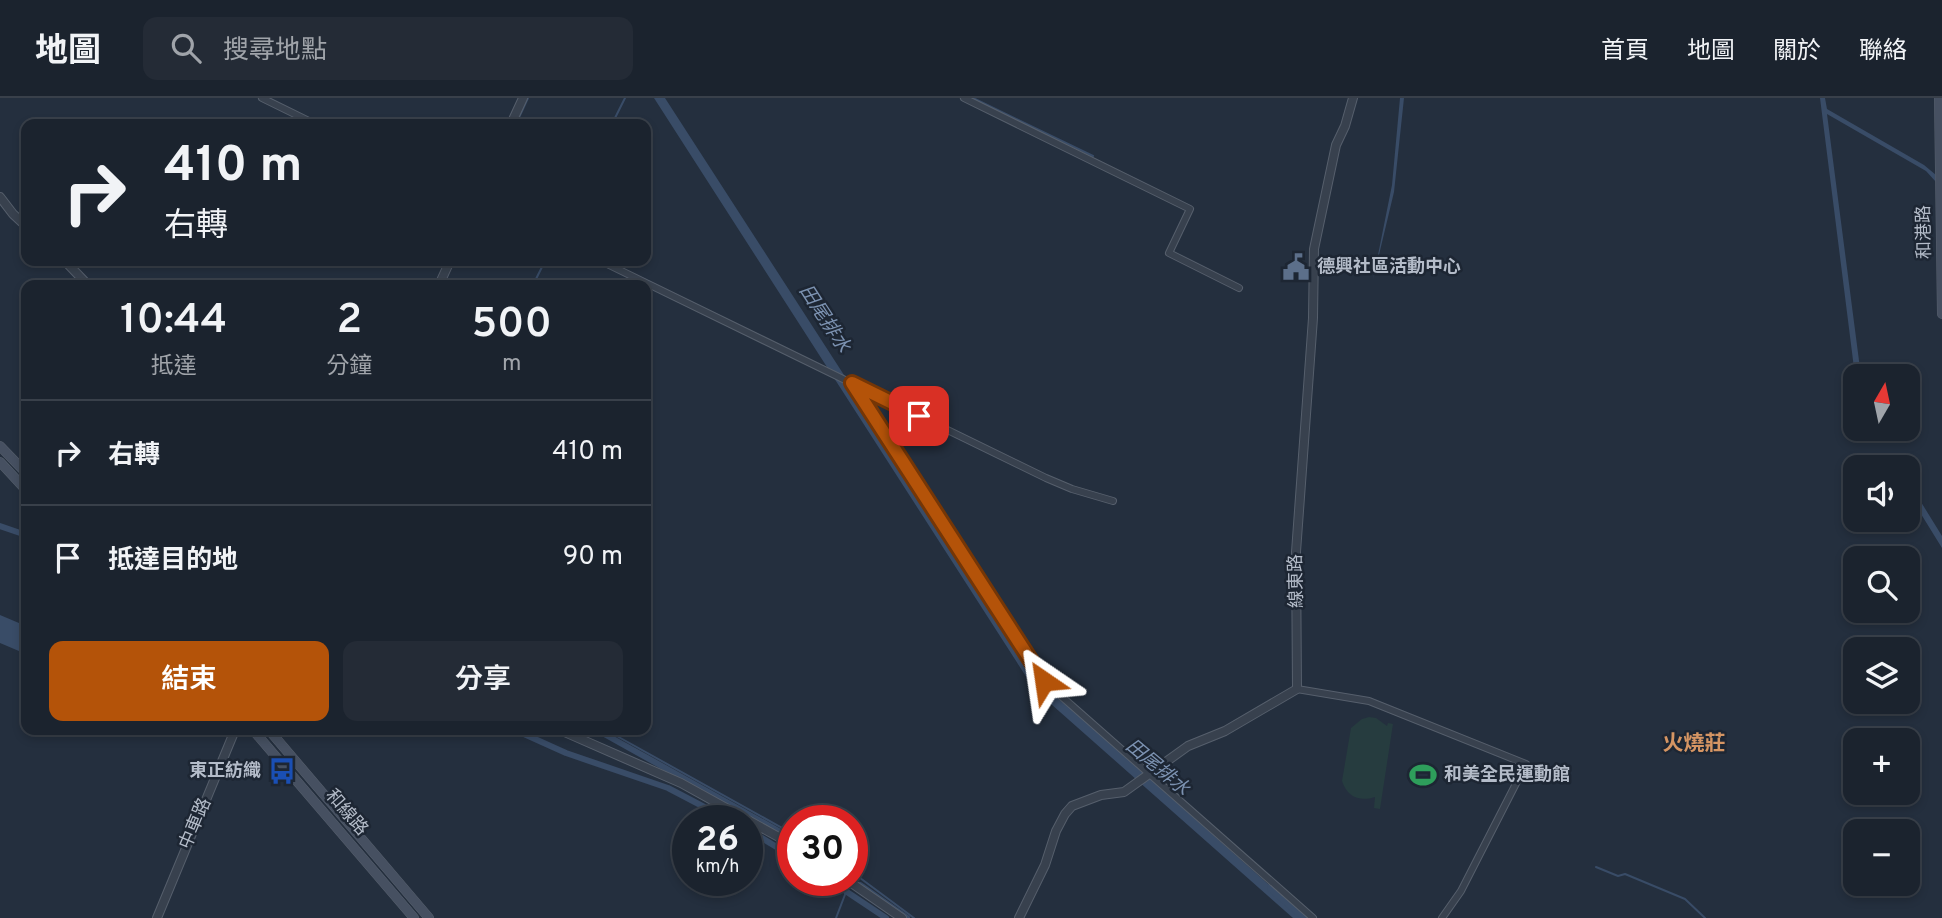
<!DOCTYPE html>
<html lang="zh-TW">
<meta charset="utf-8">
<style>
:root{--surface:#1b232e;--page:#242b36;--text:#f1f3f6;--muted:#a0a4aa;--line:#39404a;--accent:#b45309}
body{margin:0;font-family:Overpass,"Noto Sans TC",sans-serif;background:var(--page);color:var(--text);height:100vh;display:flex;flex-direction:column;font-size:26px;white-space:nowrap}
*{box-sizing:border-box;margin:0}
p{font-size:23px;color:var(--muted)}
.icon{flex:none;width:38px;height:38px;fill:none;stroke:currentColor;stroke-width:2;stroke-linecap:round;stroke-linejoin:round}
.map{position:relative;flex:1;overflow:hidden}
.drawer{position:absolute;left:21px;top:182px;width:630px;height:455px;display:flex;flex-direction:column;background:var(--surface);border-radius:14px;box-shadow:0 4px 10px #0003,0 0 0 2px var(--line)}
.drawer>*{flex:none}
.banner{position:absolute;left:21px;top:21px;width:630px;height:147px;border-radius:14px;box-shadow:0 4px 10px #0003,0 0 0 2px var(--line);background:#1b232e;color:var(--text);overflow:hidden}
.needle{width:46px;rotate:9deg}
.tools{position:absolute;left:1843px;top:266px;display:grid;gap:14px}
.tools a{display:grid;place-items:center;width:77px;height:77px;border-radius:14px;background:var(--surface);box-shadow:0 4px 10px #0003,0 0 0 2px var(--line);font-size:35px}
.speed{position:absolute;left:672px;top:707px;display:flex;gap:14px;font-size:35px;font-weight:700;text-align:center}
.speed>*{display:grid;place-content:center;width:91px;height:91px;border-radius:50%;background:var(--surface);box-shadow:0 4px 10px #0003,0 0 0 2px var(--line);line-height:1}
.speed small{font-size:18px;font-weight:400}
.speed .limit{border:10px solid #d22;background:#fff;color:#111}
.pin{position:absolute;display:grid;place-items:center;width:60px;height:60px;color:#fff;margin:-30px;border-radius:14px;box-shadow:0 4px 10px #0006}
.me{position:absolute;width:77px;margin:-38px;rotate:328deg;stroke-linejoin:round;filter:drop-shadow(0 0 5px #0008)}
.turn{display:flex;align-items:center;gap:24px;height:147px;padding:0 28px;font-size:32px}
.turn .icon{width:91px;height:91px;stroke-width:2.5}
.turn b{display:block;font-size:49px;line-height:60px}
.eta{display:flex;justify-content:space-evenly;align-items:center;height:119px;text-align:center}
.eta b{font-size:42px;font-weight:600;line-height:49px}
.action{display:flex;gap:14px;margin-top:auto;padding:14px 28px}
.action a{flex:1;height:80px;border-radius:14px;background:var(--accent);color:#fff;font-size:28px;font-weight:600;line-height:80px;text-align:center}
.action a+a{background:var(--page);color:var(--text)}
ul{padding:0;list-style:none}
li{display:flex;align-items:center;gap:21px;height:105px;padding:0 28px;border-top:2px solid var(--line)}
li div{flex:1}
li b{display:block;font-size:26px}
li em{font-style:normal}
header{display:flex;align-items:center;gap:42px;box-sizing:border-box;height:98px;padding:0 35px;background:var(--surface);border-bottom:2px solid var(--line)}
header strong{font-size:33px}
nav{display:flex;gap:38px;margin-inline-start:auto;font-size:24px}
.search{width:490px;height:63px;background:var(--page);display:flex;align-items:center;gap:18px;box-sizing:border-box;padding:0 24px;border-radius:14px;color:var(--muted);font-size:26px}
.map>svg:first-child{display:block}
</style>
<header>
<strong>地圖</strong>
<div class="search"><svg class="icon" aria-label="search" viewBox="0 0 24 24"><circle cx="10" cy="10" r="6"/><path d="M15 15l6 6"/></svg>搜尋地點</div>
<nav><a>首頁</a><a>地圖</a><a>關於</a><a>聯絡</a></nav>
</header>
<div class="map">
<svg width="1942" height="820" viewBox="0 0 1942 820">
<rect width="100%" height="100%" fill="#242f3e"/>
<!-- green -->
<path fill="#263c3f" d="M1369,619L1376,620L1387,628L1388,625L1393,626L1380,711L1374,710L1375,699C1360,704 1347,699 1342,683L1351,630L1362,621Z"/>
<!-- water -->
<path fill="#394c67" d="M654,0H665L1043,585L1306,820H1293L1034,591Z
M1400,0H1404L1394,94L1373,182L1392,87Z
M1820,0H1825L1827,11L1924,67L1936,77V84L1926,73L1827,16L1861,278H1855Z
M1908,383L1942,438V450L1908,395Z
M0,517L26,528V556L0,545Z"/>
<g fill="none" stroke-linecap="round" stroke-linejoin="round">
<!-- stream -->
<path stroke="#394c67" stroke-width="2" d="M973,0L1093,58
M516,26L528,0
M612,26L625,0
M533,187L545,163
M606,632L793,736
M1596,769L1618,778L1625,776L1685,801L1705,820
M852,774L914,820
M836,820L846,794"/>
<!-- canal -->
<path stroke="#394c67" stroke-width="6" d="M0,428L26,437
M515,632L566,655L668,690L731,723
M597,632L793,741
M747,731L793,759
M829,782L886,820
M860,787L907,820"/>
<!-- river -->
<path stroke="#394c67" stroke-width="10" d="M1272,790L1307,820"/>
<defs>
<path id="minor" d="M262,0L315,26
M964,0L1190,111L1169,155L1239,190
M601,163L1046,380L1072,391L1113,403
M852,285L1044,583L1313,820
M1297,591L1369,603L1526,666L1461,793L1442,820"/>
<path id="tertiary" d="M511,26L523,0
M0,99L13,116L26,128
M65,163L88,187
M439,187L450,163
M560,632L681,685L793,747
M847,782L902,820
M157,820L235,632
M1019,820L1045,767L1056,733L1065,716L1072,708L1101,697L1124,694L1188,648L1225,633L1297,591L1296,454L1313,220L1314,151L1336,47L1345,28L1353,0"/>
<path id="secondary" d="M1939,0L1942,216
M0,348L26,375
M0,364L26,392
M253,632L414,820
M269,632L429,820"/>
</defs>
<!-- minor casing -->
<use href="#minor" stroke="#565f6c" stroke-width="8"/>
<!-- tertiary casing -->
<use href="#tertiary" stroke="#565f6c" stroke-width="10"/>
<!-- secondary casing -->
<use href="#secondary" stroke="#565f6c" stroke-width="10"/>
<!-- minor -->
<use href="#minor" stroke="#38414e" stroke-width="6"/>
<!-- tertiary -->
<use href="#tertiary" stroke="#38414e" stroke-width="8"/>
<!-- secondary -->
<use href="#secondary" stroke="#465061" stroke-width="9"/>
</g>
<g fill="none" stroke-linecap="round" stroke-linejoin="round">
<defs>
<path id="route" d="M919,318L852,285L1044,583"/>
</defs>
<!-- route casing -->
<use href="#route" stroke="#753606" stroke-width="18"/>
<!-- route -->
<use href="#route" stroke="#b45309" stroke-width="12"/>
</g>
<!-- icons -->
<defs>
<symbol id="civic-bare" viewBox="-9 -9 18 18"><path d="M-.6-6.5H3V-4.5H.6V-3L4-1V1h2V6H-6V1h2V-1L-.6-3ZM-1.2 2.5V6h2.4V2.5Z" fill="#5c6f8a" stroke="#1d2633" stroke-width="2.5" paint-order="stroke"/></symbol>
<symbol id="bus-bare" viewBox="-9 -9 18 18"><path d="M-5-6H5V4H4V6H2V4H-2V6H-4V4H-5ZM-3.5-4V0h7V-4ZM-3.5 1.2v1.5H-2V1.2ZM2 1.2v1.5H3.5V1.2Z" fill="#1a4fb4" stroke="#1d2633" stroke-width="2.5" paint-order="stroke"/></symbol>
<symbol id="stadium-bare" viewBox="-9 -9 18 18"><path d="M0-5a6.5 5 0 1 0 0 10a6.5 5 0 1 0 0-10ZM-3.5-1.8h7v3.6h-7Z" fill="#2e9e5b" stroke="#1d2633" stroke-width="2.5" paint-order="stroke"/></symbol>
</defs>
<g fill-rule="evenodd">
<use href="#civic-bare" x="1277" y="150" width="38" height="38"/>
<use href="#bus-bare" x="263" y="654" width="38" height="38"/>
<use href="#stadium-bare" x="1404" y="658" width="38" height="38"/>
</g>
<g text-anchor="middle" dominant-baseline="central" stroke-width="5" stroke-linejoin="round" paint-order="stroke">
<!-- street labels -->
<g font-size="18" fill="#b4bcc9" stroke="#1d2633">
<text transform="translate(1925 134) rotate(-91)">和港路</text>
<text transform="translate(1297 483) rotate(-91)">線東路</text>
<text transform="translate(346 715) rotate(49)">和線路</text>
<text transform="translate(196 726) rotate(-67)">中車路</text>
</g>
<!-- poi labels -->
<g font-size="18" font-weight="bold" fill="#b4bcc9" stroke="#1d2633" text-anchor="start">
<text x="1317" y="169">德興社區活動中心</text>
<text x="261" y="673" text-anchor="end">東正紡織</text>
<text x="1444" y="677">和美全民運動館</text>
</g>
<!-- water labels -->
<g font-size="19" font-style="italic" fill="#7c92b1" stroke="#1d2633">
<text transform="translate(824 221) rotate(57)">田尾排水</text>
<text transform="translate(1157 670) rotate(40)">田尾排水</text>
</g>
<!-- quarter labels -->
<g font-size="21" font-weight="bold" fill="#d59563" stroke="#1d2633">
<text x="1694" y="646">火燒莊</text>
</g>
</g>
</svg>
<div class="tools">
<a><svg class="needle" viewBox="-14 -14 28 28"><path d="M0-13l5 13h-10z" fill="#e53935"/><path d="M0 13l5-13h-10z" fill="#a0a4aa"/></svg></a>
<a><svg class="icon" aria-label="sound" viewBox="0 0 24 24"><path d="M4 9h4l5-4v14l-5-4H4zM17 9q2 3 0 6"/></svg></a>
<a><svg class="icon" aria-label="search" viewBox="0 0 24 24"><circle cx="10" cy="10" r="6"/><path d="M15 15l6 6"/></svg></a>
<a><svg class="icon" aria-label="layers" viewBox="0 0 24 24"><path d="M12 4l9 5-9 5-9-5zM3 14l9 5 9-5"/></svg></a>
<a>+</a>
<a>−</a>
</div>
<div class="speed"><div>26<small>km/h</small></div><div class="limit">30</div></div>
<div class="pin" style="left:919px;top:318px;background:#d93025"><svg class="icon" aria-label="arrive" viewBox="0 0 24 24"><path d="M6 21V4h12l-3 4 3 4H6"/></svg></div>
<svg class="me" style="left:1044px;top:583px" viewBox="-20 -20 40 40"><path d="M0-17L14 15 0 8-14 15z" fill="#b45309" stroke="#fff" stroke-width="4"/></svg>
<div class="banner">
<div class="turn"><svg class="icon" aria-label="right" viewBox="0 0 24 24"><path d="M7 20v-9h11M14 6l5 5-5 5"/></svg><div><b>410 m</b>右轉</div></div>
</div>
<section class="drawer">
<div class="eta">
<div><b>10:44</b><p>抵達</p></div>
<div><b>2</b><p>分鐘</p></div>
<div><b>500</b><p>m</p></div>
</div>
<ul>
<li><svg class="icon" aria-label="right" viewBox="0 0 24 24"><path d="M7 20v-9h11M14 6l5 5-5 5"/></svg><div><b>右轉</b></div><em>410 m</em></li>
<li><svg class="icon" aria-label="arrive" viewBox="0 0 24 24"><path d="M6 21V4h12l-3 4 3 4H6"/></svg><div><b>抵達目的地</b></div><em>90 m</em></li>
</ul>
<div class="action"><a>結束</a><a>分享</a></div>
</section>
</div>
